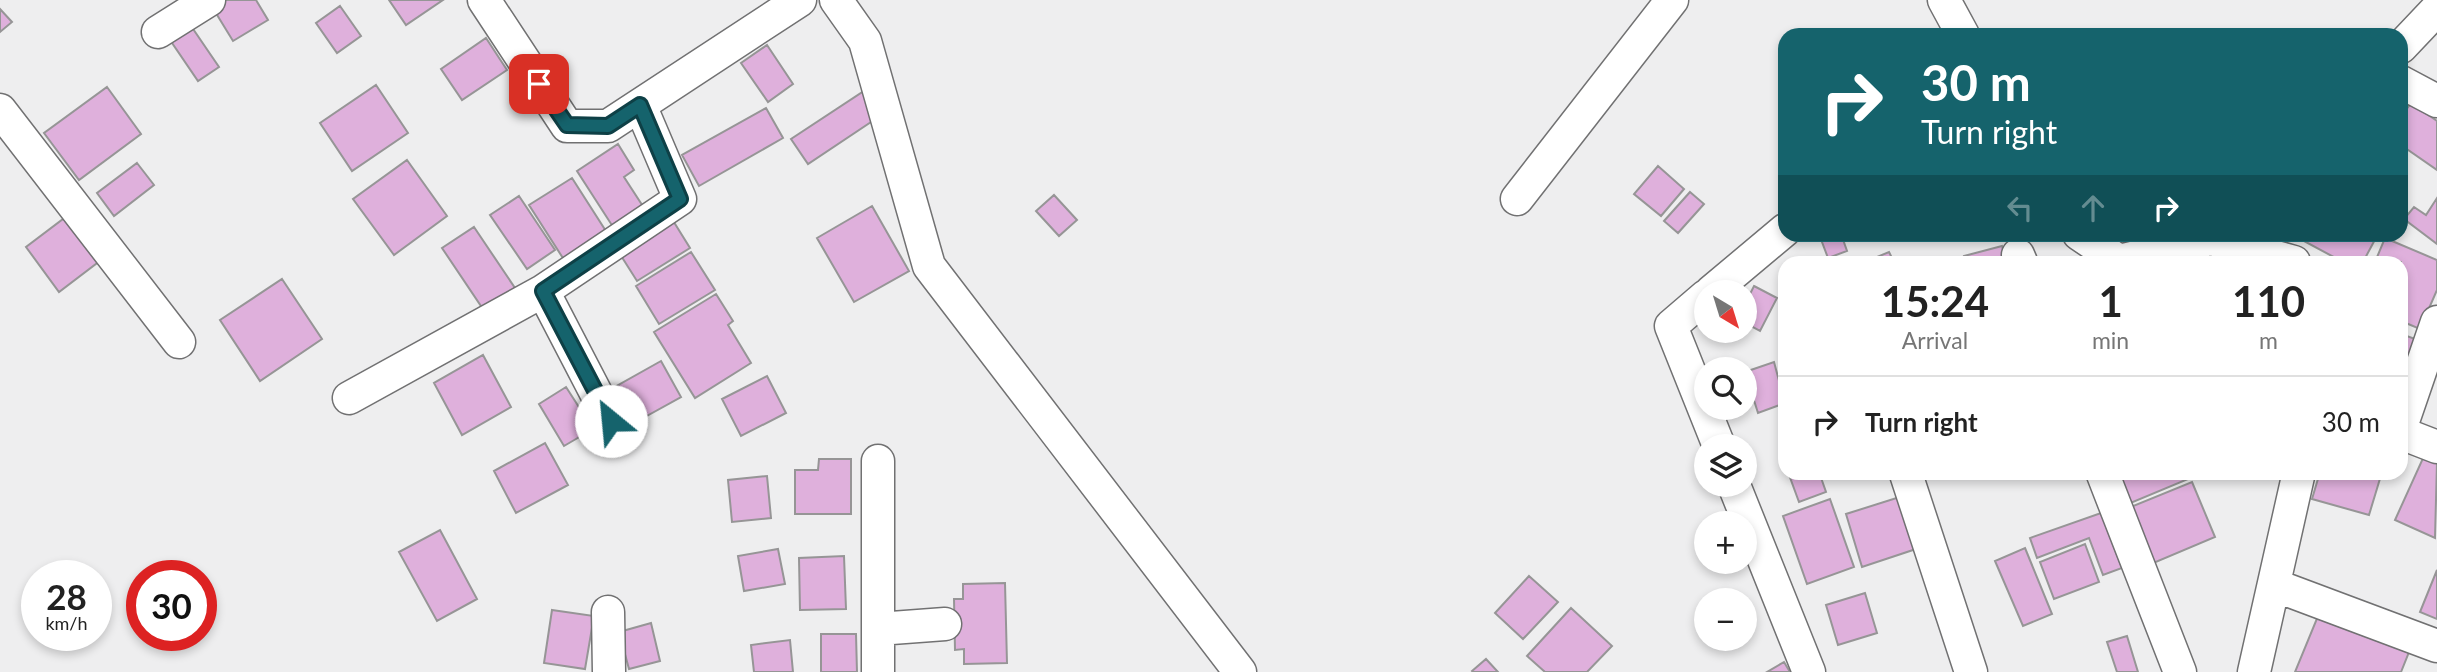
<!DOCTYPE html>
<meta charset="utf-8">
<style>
:root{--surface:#fff;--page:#f6f6f6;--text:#222;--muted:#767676;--line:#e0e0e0}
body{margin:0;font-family:Lato,sans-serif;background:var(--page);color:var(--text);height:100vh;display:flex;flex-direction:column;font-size:26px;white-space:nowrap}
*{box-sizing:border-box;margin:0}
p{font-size:23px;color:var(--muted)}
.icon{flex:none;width:38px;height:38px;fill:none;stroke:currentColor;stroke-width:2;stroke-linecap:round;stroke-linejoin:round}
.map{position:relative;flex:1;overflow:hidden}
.details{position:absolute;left:1778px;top:256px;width:630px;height:224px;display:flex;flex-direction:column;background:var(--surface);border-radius:21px;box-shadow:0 4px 10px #0003}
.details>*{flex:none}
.guide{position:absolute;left:1778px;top:28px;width:630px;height:214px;border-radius:21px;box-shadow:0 4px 10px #0003;background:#15636c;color:#fff;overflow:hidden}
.needle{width:46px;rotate:142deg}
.fabs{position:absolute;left:1694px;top:280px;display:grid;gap:14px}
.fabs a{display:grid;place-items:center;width:63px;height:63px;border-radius:50%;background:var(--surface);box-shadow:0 4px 10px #0003;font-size:35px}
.speed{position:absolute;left:21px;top:560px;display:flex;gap:14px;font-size:35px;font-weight:700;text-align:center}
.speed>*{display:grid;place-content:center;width:91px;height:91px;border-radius:50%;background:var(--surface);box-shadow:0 4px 10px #0003;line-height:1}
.speed small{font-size:18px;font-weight:400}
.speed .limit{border:10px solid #d22;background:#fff;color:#111}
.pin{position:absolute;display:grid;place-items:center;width:60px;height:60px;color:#fff;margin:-30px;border-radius:14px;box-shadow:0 4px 10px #0006}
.me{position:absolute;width:77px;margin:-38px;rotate:332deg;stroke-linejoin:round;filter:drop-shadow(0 0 5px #0008)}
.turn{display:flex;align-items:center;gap:24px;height:147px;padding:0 28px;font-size:32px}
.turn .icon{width:91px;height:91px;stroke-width:2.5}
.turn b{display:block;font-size:49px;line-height:60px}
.lanes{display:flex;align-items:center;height:66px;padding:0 28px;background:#0003;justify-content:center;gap:35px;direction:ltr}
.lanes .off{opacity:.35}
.eta{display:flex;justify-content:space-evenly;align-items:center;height:119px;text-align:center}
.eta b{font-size:42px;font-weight:700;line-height:49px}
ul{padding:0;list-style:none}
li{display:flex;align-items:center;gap:21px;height:91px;padding:0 28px;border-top:2px solid var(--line)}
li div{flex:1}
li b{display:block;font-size:26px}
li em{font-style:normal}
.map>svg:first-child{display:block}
</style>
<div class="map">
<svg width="2437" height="672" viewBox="0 0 2437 672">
<rect width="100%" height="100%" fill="#eeeeef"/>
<!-- building -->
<path fill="#dfb0dc" stroke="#969596" stroke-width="2" d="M219,0H256L268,20L233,41L211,5Z
M389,0H443L406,25Z
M340,6L361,36L337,53L316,23Z
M0,9L12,22L0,32Z
M189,23L219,67L198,81L168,37Z
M486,38L507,70L462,100L441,69Z
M767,45L793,84L768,102L741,63Z
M376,85L408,133L352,171L320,123Z
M107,87L141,134L79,180L44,133Z
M864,91L880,116L808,164L791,139Z
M2411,103L2437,121V170L2401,145V117Z
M766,108L783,138L699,186L682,155Z
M618,144L634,170L624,177L646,211L615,230L577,171Z
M407,160L447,216L394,255L353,199Z
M137,163L154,185L114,216L97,193Z
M1658,166L1684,189L1661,216L1634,194Z
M572,178L611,239L568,266L529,205Z
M1690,192L1704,204L1678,233L1664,221Z
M1054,195L1077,220L1059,236L1036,211Z
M519,196L555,250L527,269L490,215Z
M2437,198V244L2404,219L2414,207L2426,215Z
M872,206L909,271L854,302L817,238Z
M71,213L105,257L59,292L26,247Z
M672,219L690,248L637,281L618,251Z
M474,227L515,288L483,309L442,248Z
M1819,234H1841L1847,251L1828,258Z
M2291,234H2378L2363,262H2343Z
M2385,238L2437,260V290L2420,329L2401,321V262H2375Z
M2002,246L2007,262H1965L1964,256Z
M691,252L715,290L659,324L636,286Z
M1889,252L1894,262H1865Z
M282,279L322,339L260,381L220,320Z
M1754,286L1777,298L1760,331L1745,323V304Z
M716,294L733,321L728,325L751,363L695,398L654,332Z
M2401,334L2421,341L2415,358L2401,353Z
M483,355L511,407L462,435L434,383Z
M661,361L681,397L625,428L606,392Z
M1774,362L1785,403L1758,413L1745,372Z
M767,376L786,413L741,436L722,399Z
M566,387L593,429L564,446L539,404Z
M545,443L568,485L516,513L494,471Z
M2424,456L2437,462L2435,538L2395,520Z
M819,459H851V514H795V470H818Z
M1788,472H1819L1826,492L1799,502Z
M2106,472H2192L2193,477L2121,507Z
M2320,472H2382L2369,515L2312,499Z
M767,476L771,518L732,522L728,480Z
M2192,482L2215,537L2144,567L2121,511Z
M1906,495L1922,547L1862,567L1846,514Z
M1830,499L1854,567L1807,584L1783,516Z
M2101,513L2122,568L2103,575L2089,538L2037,558L2030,538Z
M440,530L477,599L437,621L399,552Z
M2085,544L2099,582L2054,599L2040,562Z
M2025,548L2052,614L2023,626L1995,561Z
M778,549L785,584L744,591L738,556Z
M844,556L846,609L800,610L799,558Z
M2437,570V619L2420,612Z
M1529,576L1558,602L1523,639L1495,613Z
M1005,583L1007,663L964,664V649L955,650L954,599H963V584Z
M1865,593L1877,633L1838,645L1826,605Z
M1571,608L1612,646L1587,672H1545L1527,656Z
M552,610L594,616L585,669L544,663Z
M2318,616L2409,652L2401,672H2295Z
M651,623L660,661L629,669L619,632Z
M821,634H856L857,672H821Z
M2127,636L2138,672H2117L2107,642Z
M790,640L793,672H754L751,645Z
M1486,659L1498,672H1473L1472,671Z
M1784,662L1790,672H1767Z"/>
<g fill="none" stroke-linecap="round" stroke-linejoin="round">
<defs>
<path id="street" d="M484,0L567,126H608L800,0
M836,0L865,41L929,266L1240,672
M1944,0L1963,35
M158,32L209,0
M2401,47L2437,9
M2401,82L2437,101
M0,110L179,342
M1517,199L1672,0
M2079,234L2119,261L2211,239
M2216,234L2211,239L2294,262
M2018,255L2021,262
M543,291L610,420
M1711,292L1785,230
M1706,296L1671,326L1719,446
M349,398L543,291L680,199L640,105
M2401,427L2437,322
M2401,433L2437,447
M878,461V672
M2102,472L2180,672
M1906,474L1971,672
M1734,485L1809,672
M2274,585L2437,646
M608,612L609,672
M878,629L945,624
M2254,672L2299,472"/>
</defs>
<!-- street casing -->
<use href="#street" stroke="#717172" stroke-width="35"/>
<!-- street -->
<use href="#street" stroke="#fff" stroke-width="32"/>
</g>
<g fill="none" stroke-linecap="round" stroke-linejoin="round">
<defs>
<path id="route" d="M539,84L567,125L608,126L640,105L680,199L543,291L611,421"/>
</defs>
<!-- route casing -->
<use href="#route" stroke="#0e4046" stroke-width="18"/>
<!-- route -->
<use href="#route" stroke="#15636c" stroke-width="12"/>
</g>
</svg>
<div class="fabs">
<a><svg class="needle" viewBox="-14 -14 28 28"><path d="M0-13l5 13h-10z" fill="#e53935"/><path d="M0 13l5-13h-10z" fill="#767676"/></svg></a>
<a><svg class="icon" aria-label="search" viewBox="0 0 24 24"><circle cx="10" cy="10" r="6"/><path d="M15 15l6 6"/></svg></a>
<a><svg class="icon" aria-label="layers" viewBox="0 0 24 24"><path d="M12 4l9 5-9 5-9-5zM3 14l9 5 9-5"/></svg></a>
<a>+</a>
<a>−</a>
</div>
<div class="speed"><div>28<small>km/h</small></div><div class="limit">30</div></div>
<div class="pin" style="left:539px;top:84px;background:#d93025"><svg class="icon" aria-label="arrive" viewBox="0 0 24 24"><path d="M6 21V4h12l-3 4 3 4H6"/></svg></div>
<svg class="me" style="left:611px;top:421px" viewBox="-20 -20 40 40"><circle r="19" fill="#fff"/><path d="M0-13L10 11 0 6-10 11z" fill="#15636c"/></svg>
<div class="guide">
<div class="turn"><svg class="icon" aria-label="right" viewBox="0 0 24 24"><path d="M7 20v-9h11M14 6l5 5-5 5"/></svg><div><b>30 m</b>Turn right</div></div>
<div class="lanes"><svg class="icon off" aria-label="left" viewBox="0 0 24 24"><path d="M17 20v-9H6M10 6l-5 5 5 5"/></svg><svg class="icon off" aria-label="ahead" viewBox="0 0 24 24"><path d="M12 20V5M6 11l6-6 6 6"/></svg><svg class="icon" aria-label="right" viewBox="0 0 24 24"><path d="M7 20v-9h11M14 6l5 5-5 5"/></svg></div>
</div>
<section class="details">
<div class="eta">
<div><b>15:24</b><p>Arrival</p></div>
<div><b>1</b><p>min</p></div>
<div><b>110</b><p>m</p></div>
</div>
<ul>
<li><svg class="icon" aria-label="right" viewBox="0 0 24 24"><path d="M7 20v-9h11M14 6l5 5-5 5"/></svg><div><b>Turn right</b></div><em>30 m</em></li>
</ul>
</section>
</div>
